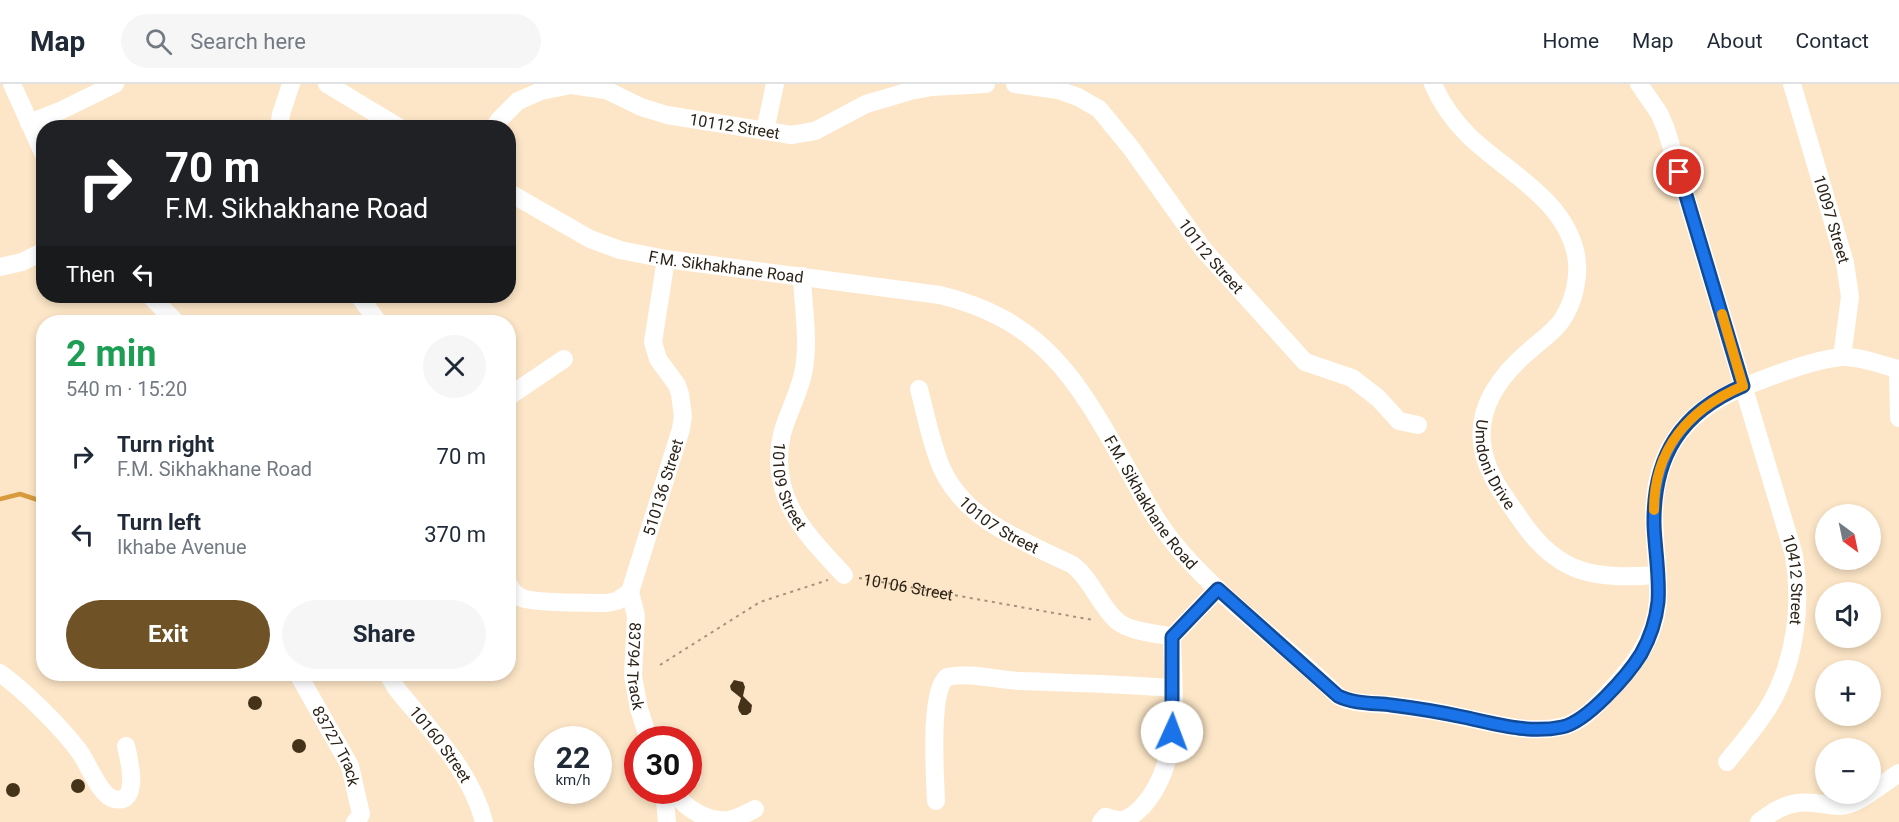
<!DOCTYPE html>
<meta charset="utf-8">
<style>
:root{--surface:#fff;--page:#f6f6f7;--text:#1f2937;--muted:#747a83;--line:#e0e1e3;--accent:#705227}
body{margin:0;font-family:Roboto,sans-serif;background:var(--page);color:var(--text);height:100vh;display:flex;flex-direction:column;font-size:22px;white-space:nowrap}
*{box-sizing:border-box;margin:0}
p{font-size:20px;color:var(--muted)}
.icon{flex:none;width:33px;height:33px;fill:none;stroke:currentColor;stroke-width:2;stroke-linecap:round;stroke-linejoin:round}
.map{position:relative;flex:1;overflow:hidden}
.side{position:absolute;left:36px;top:231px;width:480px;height:366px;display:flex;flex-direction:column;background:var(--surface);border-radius:24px;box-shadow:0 3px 9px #0003}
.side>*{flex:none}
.banner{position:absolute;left:36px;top:36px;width:480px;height:183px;border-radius:24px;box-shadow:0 3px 9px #0003;background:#202124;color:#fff;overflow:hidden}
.needle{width:39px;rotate:147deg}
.buttons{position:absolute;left:1815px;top:420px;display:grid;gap:12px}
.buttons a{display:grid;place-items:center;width:66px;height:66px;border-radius:50%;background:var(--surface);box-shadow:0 3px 9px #0003;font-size:30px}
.speed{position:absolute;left:534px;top:642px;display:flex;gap:12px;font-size:30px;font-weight:700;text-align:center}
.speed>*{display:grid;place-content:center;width:78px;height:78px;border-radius:50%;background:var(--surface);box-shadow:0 3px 9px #0003;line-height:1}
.speed small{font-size:15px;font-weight:400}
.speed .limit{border:9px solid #d22;background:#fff;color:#111}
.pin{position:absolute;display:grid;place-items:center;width:51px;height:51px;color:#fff;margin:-26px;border:3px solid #fff;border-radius:50%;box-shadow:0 2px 6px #0007}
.me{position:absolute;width:66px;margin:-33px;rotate:2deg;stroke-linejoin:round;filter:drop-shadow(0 0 4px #0008)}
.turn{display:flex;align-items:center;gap:21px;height:126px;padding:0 30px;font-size:27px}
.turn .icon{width:78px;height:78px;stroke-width:2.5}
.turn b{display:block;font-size:42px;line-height:51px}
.then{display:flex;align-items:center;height:57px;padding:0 30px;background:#0003;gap:12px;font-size:22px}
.round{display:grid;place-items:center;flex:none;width:63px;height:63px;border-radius:32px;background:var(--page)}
.summary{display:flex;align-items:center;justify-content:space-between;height:102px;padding:0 30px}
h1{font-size:36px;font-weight:700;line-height:45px;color:#1e9e55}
.action{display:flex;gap:12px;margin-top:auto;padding:12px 30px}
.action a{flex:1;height:69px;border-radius:36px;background:var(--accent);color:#fff;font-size:24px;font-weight:700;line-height:69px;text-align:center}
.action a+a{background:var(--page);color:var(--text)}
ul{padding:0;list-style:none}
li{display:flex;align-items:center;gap:18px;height:78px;padding:0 30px}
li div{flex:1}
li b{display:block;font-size:22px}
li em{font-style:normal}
header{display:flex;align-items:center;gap:36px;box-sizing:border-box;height:84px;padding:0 30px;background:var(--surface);border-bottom:2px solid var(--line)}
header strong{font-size:28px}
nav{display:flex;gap:33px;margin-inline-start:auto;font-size:21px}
.search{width:420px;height:54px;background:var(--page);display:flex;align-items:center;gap:15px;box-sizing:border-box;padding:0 21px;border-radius:33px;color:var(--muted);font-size:22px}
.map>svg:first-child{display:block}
</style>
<header>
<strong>Map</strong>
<div class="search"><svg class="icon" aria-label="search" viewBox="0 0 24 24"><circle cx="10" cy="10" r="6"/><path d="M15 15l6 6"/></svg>Search here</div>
<nav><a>Home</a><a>Map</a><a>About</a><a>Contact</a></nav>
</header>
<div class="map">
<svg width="1899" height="738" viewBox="0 0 1899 738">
<rect width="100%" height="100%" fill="#fde6c7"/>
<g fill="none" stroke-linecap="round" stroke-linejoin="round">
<!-- stream -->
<path stroke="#d79a3d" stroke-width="4.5" d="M0,415L20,410L44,418"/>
</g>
<!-- building -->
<path fill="#453319" d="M734,596L743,598L745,603L743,612L752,621L751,628L747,631H742L739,627L738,623L741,614L731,606L730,602Z
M248 619a7 7 0 1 1 14 0a7 7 0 1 1-14 0Z
M292 662a7 7 0 1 1 14 0a7 7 0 1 1-14 0Z
M71 702a7 7 0 1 1 14 0a7 7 0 1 1-14 0Z
M6 706a7 7 0 1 1 14 0a7 7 0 1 1-14 0Z"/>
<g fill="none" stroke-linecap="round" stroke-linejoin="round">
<!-- path -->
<g stroke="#a4937c" stroke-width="2" stroke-dasharray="3 4.5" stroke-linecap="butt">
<path id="s1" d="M859,494L1093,536"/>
<path d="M660,581L760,518L828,496"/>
</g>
<!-- minor -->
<g stroke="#fff" stroke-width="18">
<path d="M12,0L44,71"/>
<path d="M327,0L400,44"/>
<path id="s2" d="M1015,0L1058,6L1078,13L1099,25L1131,64L1203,165L1305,278L1352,294L1378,314L1399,337L1418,341"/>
<path id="s3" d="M1433,0C1441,19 1454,37 1469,52C1506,88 1565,115 1576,171C1580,192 1574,218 1562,236C1554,248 1540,257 1529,267C1496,295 1471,332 1486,377C1493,399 1510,420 1523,439C1560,492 1597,495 1657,491"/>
<path id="s4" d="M1639,0L1659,29L1666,45L1794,471C1802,521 1796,574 1771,619C1759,640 1742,659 1727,678"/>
<path id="s5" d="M1792,0L1845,179L1850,213L1842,273"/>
<path d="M29,39L62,26L115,0"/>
<path d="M279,44L281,30L291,0"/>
<path id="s6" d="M494,44L500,35L518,17L541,7L571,1L606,6L641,23L667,31L791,51L815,47L866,20L910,7L932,3L986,0"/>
<path d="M765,47L775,0"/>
<path id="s7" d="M508,108L590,155L620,166L666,175L940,211C1048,237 1080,302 1131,391C1146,419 1162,447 1184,471C1230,523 1289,563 1338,612C1354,621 1374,619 1391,621C1417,624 1442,628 1467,634C1498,640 1529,650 1561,643C1580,639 1593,625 1605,612C1632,584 1656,555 1658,515C1660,482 1651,448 1655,415C1661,351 1701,317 1759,297C1782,288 1817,275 1842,273C1860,272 1881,281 1899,285"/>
<path d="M0,183L22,178L44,167"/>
<path id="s8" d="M802,192C803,222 809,255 804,285C800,308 788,328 782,350C768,413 805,449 844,491"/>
<path d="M150,212L176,238"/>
<path d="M359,212L378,238"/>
<path d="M1898,286L1899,334"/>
<path id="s9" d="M919,305C926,331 931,360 942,385C967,438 1024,457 1073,481C1092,496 1099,521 1117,537C1131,548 1155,549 1172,553L1218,505"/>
<path d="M508,313L564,275"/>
<path id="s10" d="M508,499C511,507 518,513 525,515C547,520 584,518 607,519L617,517L630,508L681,345L683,332L680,310L677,301L658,275L653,258L666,175"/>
<path id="s11" d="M630,508L636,532L633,592L639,625L649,656"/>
<path d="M0,589C25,607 60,642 79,667C88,679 100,712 114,715C141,721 129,675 126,662"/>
<path id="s12" d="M298,590L350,682L361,730L359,734L355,738"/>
<path id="s13" d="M388,590L396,604C429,645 471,686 484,738"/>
<path d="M688,690L692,693"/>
<path d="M664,706L667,738"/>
<path d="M671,706C686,724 704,738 728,736C737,735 747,729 755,725"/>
<path d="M1870,709L1899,689"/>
<path d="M936,717C935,692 929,607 947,593C968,588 998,596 1020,597C1071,599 1122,600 1173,604"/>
<path d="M1101,738L1105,733C1111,734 1117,737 1123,736C1130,734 1137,728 1142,723C1183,679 1173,607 1172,553"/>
<path d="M1759,738C1771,729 1782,721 1797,719C1830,715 1835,733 1869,710"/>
</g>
</g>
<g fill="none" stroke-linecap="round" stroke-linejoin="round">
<defs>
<path id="route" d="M1172,648V553L1218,505L1338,612C1354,620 1374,619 1391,621C1415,624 1440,628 1463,633C1496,640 1529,650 1562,643C1587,638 1628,591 1641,570C1650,554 1656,536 1658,518C1660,493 1655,466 1654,441C1653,372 1681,328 1743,302L1679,88"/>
</defs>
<!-- route casing -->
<use href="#route" stroke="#114b97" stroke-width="15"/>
<!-- route -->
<use href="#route" stroke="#1a73e8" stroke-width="10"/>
<!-- slow -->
<path stroke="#f59e0b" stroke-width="10" d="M1654,426C1654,365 1689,325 1743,302L1722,230"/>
</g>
<g text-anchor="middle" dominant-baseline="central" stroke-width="6" stroke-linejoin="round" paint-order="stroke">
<!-- street labels -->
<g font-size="16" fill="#2c2318" stroke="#fff">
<text stroke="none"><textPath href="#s6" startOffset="262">10112 Street</textPath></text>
<text stroke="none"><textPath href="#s5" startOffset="141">10097 Street</textPath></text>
<text stroke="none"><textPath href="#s2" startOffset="274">10112 Street</textPath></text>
<text stroke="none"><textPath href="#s7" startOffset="234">F.M. Sikhakhane Road</textPath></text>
<text stroke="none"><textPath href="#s3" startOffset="472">Umdoni Drive</textPath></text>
<text stroke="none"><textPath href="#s8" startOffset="216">10109 Street</textPath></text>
<text stroke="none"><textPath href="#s10" startOffset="242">510136 Street</textPath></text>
<text stroke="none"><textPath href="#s7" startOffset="756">F.M. Sikhakhane Road</textPath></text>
<text stroke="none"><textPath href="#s9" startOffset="165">10107 Street</textPath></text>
<text stroke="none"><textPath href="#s4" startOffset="522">10412 Street</textPath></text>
<text stroke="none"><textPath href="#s1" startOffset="50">10106 Street</textPath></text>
<text stroke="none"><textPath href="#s11" startOffset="75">83794 Track</textPath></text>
<text stroke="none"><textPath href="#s13" startOffset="88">10160 Street</textPath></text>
<text stroke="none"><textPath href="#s12" startOffset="82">83727 Track</textPath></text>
</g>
</g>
</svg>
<div class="buttons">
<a><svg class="needle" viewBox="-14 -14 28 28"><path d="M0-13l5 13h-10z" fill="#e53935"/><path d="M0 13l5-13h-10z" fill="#747a83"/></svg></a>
<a><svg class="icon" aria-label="sound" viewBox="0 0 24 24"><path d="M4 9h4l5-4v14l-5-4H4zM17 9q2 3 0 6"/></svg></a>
<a>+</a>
<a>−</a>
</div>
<div class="speed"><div>22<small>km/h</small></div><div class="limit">30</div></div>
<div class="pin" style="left:1679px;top:88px;background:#d93025"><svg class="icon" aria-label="arrive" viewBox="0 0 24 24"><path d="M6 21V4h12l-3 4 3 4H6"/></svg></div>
<svg class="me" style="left:1172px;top:648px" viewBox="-20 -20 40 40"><circle r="19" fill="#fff"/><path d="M0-13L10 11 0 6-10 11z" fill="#1a73e8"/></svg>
<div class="banner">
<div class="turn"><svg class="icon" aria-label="right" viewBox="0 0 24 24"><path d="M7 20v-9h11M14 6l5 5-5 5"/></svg><div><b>70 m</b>F.M. Sikhakhane Road</div></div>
<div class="then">Then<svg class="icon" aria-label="left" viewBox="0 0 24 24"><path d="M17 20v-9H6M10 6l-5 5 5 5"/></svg></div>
</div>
<section class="side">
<div class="summary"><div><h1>2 min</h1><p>540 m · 15:20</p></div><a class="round"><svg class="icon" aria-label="close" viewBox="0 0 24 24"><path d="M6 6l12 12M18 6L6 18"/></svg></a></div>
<ul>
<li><svg class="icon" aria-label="right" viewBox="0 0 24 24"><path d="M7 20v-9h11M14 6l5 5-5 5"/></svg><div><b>Turn right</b><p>F.M. Sikhakhane Road</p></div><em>70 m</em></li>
<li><svg class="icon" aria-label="left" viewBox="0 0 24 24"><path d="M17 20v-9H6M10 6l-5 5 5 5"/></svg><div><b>Turn left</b><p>Ikhabe Avenue</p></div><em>370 m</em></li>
</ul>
<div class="action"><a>Exit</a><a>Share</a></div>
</section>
</div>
